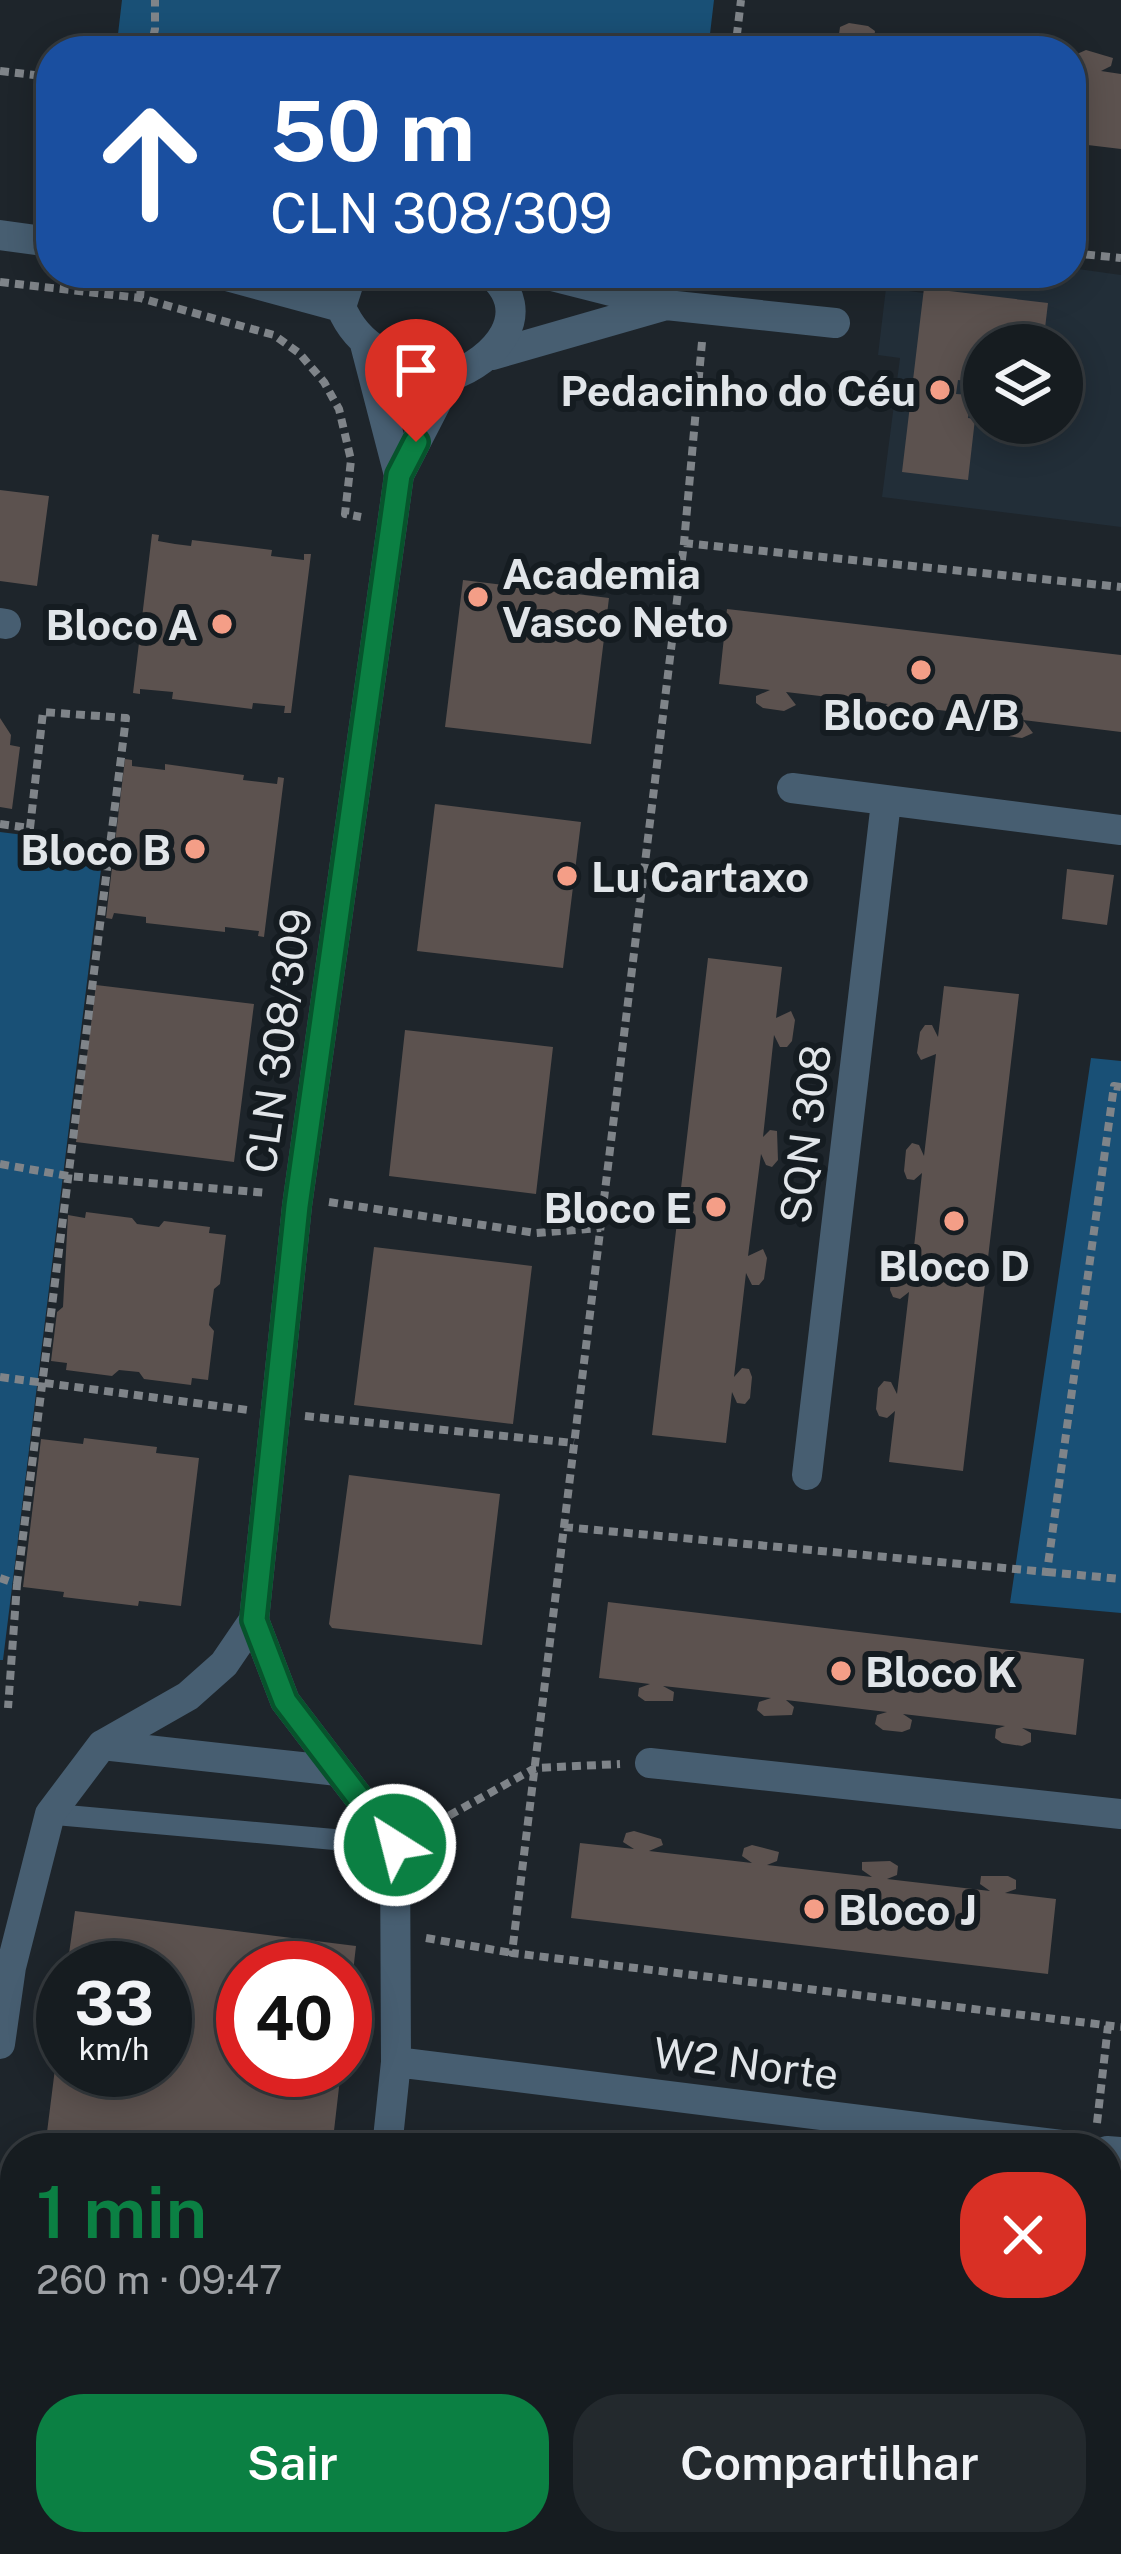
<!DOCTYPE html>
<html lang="pt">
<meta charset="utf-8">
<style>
:root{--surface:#161c20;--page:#23292d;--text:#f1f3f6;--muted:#9ea1a5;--line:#353a3e;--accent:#0b8043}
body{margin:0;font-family:"Public Sans",sans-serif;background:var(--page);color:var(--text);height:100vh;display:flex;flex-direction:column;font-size:45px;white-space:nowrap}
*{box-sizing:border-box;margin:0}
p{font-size:39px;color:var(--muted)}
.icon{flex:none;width:66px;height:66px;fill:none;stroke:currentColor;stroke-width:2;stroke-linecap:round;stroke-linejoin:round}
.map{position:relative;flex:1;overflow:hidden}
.panel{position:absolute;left:0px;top:2133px;width:1122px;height:423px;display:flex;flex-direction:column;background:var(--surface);border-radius:48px 48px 0 0;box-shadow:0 6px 30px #0003,0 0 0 3px var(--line)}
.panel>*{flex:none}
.hud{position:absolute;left:36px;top:36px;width:1050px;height:252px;border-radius:48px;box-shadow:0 6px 30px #0003,0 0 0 3px var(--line);background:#1a4fa0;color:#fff;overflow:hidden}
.tools{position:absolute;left:963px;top:324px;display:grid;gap:24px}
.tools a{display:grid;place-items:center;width:120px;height:120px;border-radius:50%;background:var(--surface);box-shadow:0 6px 30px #0003,0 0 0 3px var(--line);font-size:60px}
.speed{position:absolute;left:36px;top:1941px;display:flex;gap:24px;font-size:60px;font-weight:700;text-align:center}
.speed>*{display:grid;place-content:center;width:156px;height:156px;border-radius:50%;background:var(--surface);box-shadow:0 6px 30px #0003,0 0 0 3px var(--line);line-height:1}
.speed small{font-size:30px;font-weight:400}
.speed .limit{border:18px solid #d22;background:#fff;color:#111}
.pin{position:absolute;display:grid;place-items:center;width:102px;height:102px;color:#fff;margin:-123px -51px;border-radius:50% 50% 50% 0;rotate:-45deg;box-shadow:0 0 12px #0007}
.pin .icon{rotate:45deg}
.me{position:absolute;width:132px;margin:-66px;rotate:324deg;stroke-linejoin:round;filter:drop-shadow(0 0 9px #0008)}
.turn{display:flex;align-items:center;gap:42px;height:252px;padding:0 36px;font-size:54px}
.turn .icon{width:156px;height:156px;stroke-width:2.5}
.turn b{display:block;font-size:84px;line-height:102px}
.round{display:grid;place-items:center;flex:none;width:126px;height:126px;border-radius:48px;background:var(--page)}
.summary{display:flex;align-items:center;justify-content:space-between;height:204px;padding:0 36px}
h1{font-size:72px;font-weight:600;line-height:90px;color:var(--accent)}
.primary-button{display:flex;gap:24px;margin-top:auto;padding:24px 36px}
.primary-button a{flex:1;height:138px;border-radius:48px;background:var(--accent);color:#fff;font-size:48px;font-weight:600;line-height:138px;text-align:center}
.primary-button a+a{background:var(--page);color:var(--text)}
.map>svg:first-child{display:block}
</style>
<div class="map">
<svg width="1121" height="2554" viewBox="0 0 1121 2554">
<rect width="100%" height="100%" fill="#1e252b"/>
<!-- built -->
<path fill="#222e38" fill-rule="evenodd" d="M1071,268L1121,275V527L882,497L900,358L878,355L886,288L924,293L927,273H1071ZM984,345H1062V423H984Z"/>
<!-- green -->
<path fill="#195076" d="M122,0H714L708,51H116Z
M0,832L104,845L3,1660H0Z
M1091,1058L1121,1061V1613L1010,1603Z"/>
<!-- building -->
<path fill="#5c524f" d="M849,23L868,26L875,31L874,39L851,42L902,51H793L795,35L848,41L839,34L840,27Z
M967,37L986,39L993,44V51H962L957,48L959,40Z
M1086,50L1113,58L1111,66L1101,71L1121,74V149L1071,143V67L1084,69L1077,54Z
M924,288L1048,303L1043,345H984V383L958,380L956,394L971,395L968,418L975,419L968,480L902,472Z
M0,490L49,496L37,586L0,581Z
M152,534L159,535L158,541L175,544L191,546L192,540L272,550L271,556L304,560V554H311L291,713H284L285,706L253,703L252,709L172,699L173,692L140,689V694L133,693Z
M463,580L609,598L591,744L445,727Z
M727,609L1121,655V732L1023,720L1033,733L1022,738L1001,735L995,730V723L1007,718L905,706L911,713L912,721L903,725L882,722L875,717L877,709L888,704L786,692L796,705L784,711L763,708L756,703V696L770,690L719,684Z
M0,718L11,735L10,745L20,747L12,809L0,807Z
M125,759L132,760V766L165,770V764L244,775L243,780L277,784L278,777L284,778L264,937L258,936L259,931L225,927V932L146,923V917L114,913L112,919L106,918Z
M435,804L581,822L563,968L417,951Z
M1067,869L1114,875L1107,925L1062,919Z
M708,958L782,967L776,1018L791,1011L795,1020L792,1041L787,1047H780L774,1035L763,1137L770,1130L777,1131L778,1160L772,1167L766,1165L761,1154L748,1256L763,1249L767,1258L764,1279L759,1285H752L746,1273L734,1377L742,1368L749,1369L752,1377L750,1398L745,1404L737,1403L732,1392L726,1443L652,1435Z
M96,985L254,1004L234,1162L76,1142Z
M944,986L1019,994L963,1471L889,1462L895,1411L887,1418L879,1416L876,1409L878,1388L884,1381L891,1382L897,1394L909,1292L900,1299L893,1297L890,1290L892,1269L898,1262L905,1263L911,1275L922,1173L914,1180L907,1179L904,1171L906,1150L912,1143L919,1145L924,1156L936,1054L921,1060L917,1053L920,1032L925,1025H932L938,1037Z
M405,1030L553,1047L536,1194L389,1176Z
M86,1212L132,1218L137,1224L159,1227L164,1221L210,1227L209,1233L226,1235L220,1284L214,1289L209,1325L214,1331L208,1380L192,1378L191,1385L144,1379L139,1372L119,1370L112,1376L66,1370L67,1363L51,1361L57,1312L63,1307L68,1215L85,1218Z
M374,1247L532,1266L513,1424L354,1405Z
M84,1438L157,1447L156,1453L199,1458L181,1606L139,1601L138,1606L63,1597L64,1592L23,1587L41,1439L83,1444Z
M349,1475L500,1494L482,1645L332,1628L329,1624Z
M608,1602L1084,1659L1076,1735L1022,1728L1031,1733V1742L1022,1746L1002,1743L995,1738L996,1729L1005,1726L903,1714L912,1720L910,1729L902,1732L883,1730L875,1724L877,1715L887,1712L786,1700L794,1707L792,1715L764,1716L757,1710L759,1702L771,1698L663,1686L674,1692L673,1701H645L638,1696L639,1688L650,1684L599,1678Z
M634,1831L661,1839L663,1845L649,1851L752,1863L742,1856L744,1848L752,1845L779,1852L777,1861L767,1865L872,1877L862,1870V1862L890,1861L898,1866L897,1875L887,1879L990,1891L980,1884L981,1876H1008L1016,1880V1889L1005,1893L1056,1899L1048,1974L571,1918L580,1843L634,1849L623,1842L626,1833Z
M75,1911L356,1946L348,2015L345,1968H243V2070H341L332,2148H45L60,2029L63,2070H165V1968H67Z
M1107,2232L1121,2233V2284L1110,2378Z"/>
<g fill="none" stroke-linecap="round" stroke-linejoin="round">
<!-- path -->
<path stroke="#7f8489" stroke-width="8" stroke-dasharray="9 6" stroke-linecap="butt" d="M150,51L155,29V0
M735,51L741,0
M0,71L51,77
M1071,253L1121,258
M0,282L140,298L274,335L299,353L324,382L339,409L351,460L345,514L361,517
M140,298L142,273
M702,342L684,543L512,1953L1121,2027
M684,543L1121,587
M0,824L30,828L43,712L126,718L17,1584
M0,1164L68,1176L267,1193
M329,1202L536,1233L601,1228
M0,1377L248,1410
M305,1416L574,1443
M564,1527L1047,1572L1114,1086L1121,1087
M1047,1572L1121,1579
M0,1578L17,1584L8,1708
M423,1830L535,1768L620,1764
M426,1938L512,1953
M1097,2123L1108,2026"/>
<!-- service -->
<path stroke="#475e71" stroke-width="21" d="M50,1814L395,1845
M834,2148L836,2117"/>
<!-- minor -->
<path stroke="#475e71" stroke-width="30" d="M540,273L666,305L835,323
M492,355L666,305
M0,623L6,624
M792,788L1121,830
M807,1475L886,802
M650,1763L1121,1814"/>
<!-- tertiary -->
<path stroke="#475e71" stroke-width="30" d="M0,235L51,242
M216,273L341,307
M352,273L341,307C361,356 404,363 450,376C495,361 537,313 490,273
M365,344L399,475
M102,1745L338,1771
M0,2044L11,1967L50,1814L102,1745L188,1696L224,1664L254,1620
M396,2062L1086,2148
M387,2148L396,2062L395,1845L285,1701L254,1620L297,1206L399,475L450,376
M1107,2151L1121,2152"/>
<!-- secondary -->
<path stroke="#597e9c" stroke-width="30" d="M398,2554L400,2541"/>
<!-- primary -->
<path stroke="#6697be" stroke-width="30" d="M0,2373L15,2374
M0,2479L15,2481
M1107,2500L1121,2502
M551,2541L639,2554
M810,2541L813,2554
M720,2554L741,2541"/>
</g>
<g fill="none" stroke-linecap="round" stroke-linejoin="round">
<defs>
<path id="route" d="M395,1845L285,1701L254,1620L297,1206L399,475L416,442"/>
</defs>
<!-- route casing -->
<use href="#route" stroke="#07532c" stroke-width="30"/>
<!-- route -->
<use href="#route" stroke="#0b8043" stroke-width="21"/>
</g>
<!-- markers -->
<g fill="#f49e87" stroke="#151c21" stroke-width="4.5">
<circle cx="940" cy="390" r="12"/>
<circle cx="478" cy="597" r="12"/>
<circle cx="222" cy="624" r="12"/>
<circle cx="921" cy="670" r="12"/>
<circle cx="195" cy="849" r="12"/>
<circle cx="567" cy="876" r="12"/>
<circle cx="716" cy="1207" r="12"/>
<circle cx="954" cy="1221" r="12"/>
<circle cx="841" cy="1671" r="12"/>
<circle cx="814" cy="1909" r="12"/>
</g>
<g text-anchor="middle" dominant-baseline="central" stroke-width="12" stroke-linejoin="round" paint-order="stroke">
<!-- poi labels -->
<g font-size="42" font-weight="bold" fill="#e1e5e9" stroke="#151c21" text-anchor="end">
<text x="916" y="390">Pedacinho do Céu</text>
<text x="502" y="573" text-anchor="start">Academia<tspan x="502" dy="48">Vasco Neto</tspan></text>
<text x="198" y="624">Bloco A</text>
<text x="921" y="714" text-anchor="middle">Bloco A/B</text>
<text x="171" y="849">Bloco B</text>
<text x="591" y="876" text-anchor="start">Lu Cartaxo</text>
<text x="692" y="1207">Bloco E</text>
<text x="954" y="1265" text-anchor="middle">Bloco D</text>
<text x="865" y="1671" text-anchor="start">Bloco K</text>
<text x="838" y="1909" text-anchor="start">Bloco J</text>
</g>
<!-- street labels -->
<g font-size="42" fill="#e1e5e9" stroke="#151c21">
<text transform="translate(278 1041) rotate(-82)">CLN 308/309</text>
<text transform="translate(805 1134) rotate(-83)">SQN 308</text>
<text transform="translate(746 2063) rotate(7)">W2 Norte</text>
</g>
</g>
</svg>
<div class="tools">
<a><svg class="icon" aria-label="layers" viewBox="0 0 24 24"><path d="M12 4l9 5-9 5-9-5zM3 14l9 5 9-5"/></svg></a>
</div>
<div class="speed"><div>33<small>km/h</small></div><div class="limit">40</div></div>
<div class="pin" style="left:416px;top:442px;background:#d93025"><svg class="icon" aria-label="arrive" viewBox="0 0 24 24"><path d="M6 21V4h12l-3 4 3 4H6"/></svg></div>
<svg class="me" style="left:395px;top:1845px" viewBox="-20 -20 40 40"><circle r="17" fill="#0b8043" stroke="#fff" stroke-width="3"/><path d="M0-11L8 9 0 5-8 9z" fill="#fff"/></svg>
<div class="hud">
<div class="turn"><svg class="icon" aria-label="ahead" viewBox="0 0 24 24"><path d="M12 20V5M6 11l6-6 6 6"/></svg><div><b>50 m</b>CLN 308/309</div></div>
</div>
<section class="panel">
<div class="summary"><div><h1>1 min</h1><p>260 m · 09:47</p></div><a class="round" style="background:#d93025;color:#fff"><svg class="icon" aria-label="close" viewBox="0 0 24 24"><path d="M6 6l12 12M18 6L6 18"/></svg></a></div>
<div class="primary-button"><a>Sair</a><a>Compartilhar</a></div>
</section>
</div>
